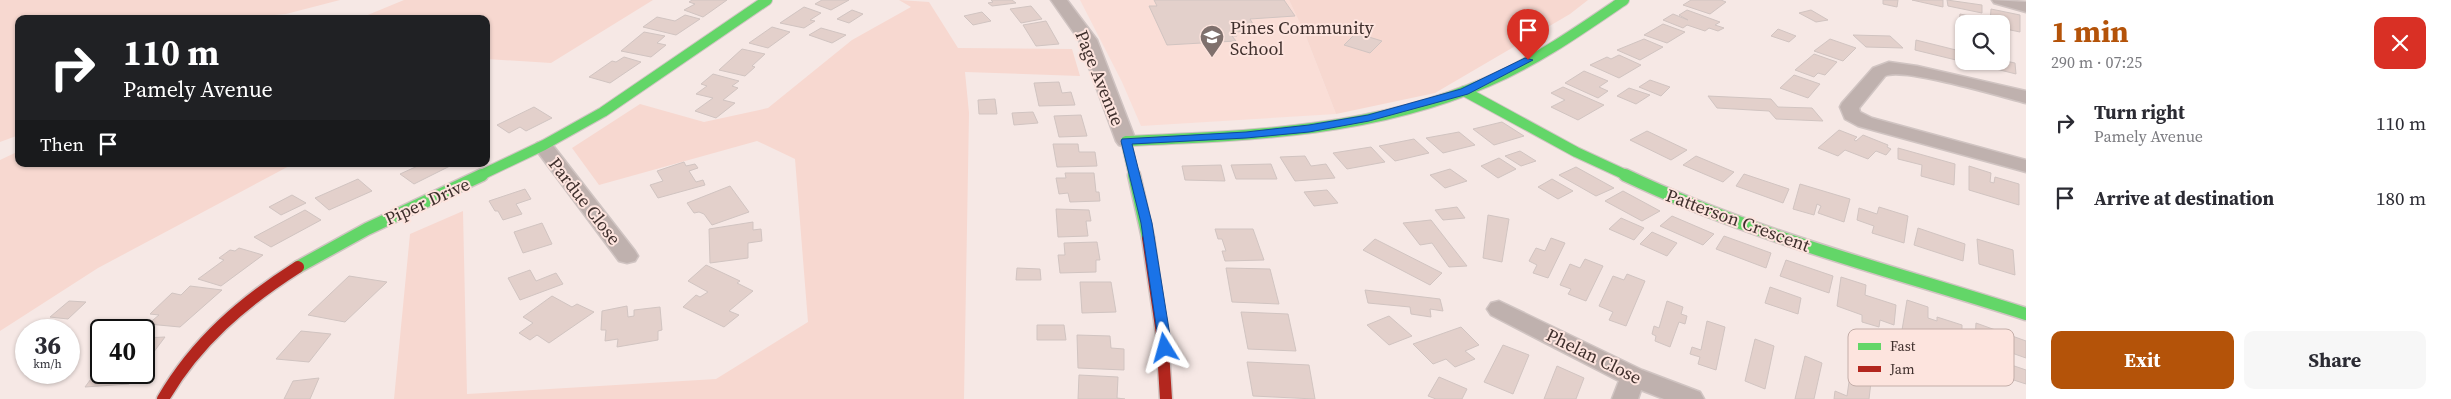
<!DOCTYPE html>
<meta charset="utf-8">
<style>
:root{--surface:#fff;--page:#f7f7f7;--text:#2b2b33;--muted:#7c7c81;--accent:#b45309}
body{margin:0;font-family:"Source Serif 4",serif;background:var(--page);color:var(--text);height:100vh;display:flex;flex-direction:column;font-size:19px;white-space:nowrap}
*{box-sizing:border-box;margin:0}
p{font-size:16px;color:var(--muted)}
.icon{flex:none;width:28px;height:28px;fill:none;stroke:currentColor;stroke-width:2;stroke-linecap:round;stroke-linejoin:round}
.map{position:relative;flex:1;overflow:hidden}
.drawer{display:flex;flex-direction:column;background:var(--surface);width:425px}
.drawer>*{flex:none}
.banner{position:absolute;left:15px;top:15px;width:475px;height:152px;border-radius:10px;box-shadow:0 1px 4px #0004;background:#202124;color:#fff;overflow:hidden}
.tools{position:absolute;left:1955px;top:15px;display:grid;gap:10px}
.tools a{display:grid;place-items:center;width:55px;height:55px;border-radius:10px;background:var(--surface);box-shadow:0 1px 4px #0004;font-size:25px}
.speed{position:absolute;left:15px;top:319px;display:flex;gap:10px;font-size:25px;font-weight:700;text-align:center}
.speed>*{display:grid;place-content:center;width:65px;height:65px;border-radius:50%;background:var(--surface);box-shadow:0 1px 4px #0004;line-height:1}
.speed small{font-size:12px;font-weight:400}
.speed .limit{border:2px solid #111;border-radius:8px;background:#fff;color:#111}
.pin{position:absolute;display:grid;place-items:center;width:42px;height:42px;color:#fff;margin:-51px -21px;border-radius:50% 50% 50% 0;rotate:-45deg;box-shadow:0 0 5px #0007}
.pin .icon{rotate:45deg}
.me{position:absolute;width:55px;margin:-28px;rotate:352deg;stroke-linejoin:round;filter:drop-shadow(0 0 4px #0008)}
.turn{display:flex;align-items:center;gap:18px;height:105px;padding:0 25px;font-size:22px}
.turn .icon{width:65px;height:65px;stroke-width:2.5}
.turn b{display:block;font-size:35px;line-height:42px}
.then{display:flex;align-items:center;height:48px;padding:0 25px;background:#0003;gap:10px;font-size:19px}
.round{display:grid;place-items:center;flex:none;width:52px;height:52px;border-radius:10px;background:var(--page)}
.overview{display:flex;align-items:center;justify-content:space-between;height:85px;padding:0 25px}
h1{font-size:30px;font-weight:700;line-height:38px;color:var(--accent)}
.button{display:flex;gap:10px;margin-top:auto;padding:10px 25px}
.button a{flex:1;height:58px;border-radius:10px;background:var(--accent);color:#fff;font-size:20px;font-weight:700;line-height:58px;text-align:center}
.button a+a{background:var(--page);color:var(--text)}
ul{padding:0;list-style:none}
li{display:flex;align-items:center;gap:15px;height:75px;padding:0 25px}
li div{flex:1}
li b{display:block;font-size:19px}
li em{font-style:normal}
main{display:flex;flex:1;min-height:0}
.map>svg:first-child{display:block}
</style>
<main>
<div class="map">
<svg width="2026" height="399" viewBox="0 0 2026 399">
<rect width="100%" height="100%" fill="#f6e8e5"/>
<!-- built -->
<path fill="#faded7" d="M1080,0H1289L1305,34L1336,114L1141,126L1122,82Z"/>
<!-- green -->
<path fill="#f7d8d0" d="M0,0H340L286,14L229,19H19V135L0,142Z
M404,0H653L551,63L486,59V19H358Z
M899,0L929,2L958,48L1072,49L1080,76L965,72L969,113L964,399H394L410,234L463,211L467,394L716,379L808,322L795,159L757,141L599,185L572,148L640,104L704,122L768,108L852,40L911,7Z
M1289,0H1588L1570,14L1435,93L1336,114L1305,34Z
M19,151V164H293L98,268L0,331V160Z"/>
<!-- building -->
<path fill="#e3d0cb" stroke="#d1c4c1" d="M692,0H727L703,17L684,10L695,4L689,2Z
M822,0H849L831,10L815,4Z
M991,0H1012L1016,3L992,6L988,3L993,2Z
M1154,0H1284L1295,16L1250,19L1257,31L1235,32L1237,36H1232L1236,41L1167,45L1149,6H1157Z
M1691,0H1721L1726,2L1710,14L1683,5Z
M1883,0H1898L1897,7L1883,4Z
M1912,0H1943V7Z
M1947,0L1982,5V13L1948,6Z
M1031,6L1042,19L1021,23L1010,9Z
M804,7L821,13L810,20L815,21L804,28L780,23Z
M1991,9L2020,15V32L2001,28V24H1990Z
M852,10L863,14L849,23L837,19Z
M1687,10L1720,22L1715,25L1724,28L1718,31L1709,28L1705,31L1687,25L1683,28L1663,20L1673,14L1688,20L1679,15Z
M1811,10L1828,20L1816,22L1799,13Z
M982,12L991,21L973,25L964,16Z
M1960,14L1983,19L1984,24L1959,22Z
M685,15L700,19L676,35L643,27L657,17L675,21Z
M1046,21L1059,44L1036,46L1023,25Z
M1663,24L1685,32L1667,43L1644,35Z
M772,27L790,32L768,48L749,43Z
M821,28L846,35L832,43L809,35Z
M1778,29L1796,36L1789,42L1771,36Z
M644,32L665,36L657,43L666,45L651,57L621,51Z
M1356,33L1382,41L1370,53L1344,45Z
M1853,35L1890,36L1903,48L1866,47Z
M1644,39L1663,47L1640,60L1617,50Z
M1830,39L1856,48L1843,61L1814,51Z
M1916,40L1956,50V60L1915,50Z
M742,49L765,54L752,66L755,67L745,76L719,70Z
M1814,54L1837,62L1825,75L1818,73L1814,77L1795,70Z
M1619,55L1641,65L1619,78L1590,65L1607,57L1611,59Z
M624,57L641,62L610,83L589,77L612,61L616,62Z
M2001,60L2015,63L2016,74L1972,63V61Z
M1584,71L1608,81L1599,87L1608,91L1598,98L1565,83Z
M713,74L739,81L732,86L738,88L723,100L735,103L716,118L695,111L713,98L696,94L707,86L701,84Z
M1794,75L1820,84L1808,98L1780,88Z
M1650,80L1670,87L1661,96L1639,87Z
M1059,82L1062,93L1071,92L1075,105L1039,106L1034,83Z
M1563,87L1604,105L1578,120L1551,107L1565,100L1551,93Z
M1629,88L1650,95L1636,104L1617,96Z
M1708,96L1771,99L1778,107L1812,108L1823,121L1776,119L1769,111L1717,108Z
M995,99L997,114H979L978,100Z
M534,107L552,118L526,131L520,127L509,133L497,125Z
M1033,112L1038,123L1014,125L1012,113Z
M1081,115L1087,136L1059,137L1054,116Z
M1502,122L1524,136L1494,145L1473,129Z
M1839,130L1857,137L1854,140L1856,141L1863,135L1888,145L1887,147L1891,149L1886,155L1876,151L1868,159L1845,150L1838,156L1818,148Z
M1647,131L1687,150L1671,160L1630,140Z
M1459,132L1475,145L1443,153L1426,138Z
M1414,139L1429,153L1395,161L1379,146Z
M1053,144H1078L1079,152H1095L1097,166L1057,167Z
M1371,147L1385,162L1347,169L1333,153Z
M1898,148L1955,164L1954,185L1921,176L1922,165L1898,159Z
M1520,151L1536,161L1521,166L1505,156Z
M1305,156L1311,166L1326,164L1335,178L1295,181L1280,157Z
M1696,156L1734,172L1723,182L1683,165Z
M1499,158L1516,169L1498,178L1481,166Z
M684,162L686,166L695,164L698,168L689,171L696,182L703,180L705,185L658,198L650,185L663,181L657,171Z
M422,164H446L450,166L414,184L400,174Z
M1271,164L1277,179H1236L1231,165Z
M1221,165L1225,181L1185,180L1182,166Z
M1969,166L1991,173L1990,182L1994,183L1995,177L2019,184V205L1969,190Z
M1576,167L1614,188L1596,196L1559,175Z
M1450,169L1467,181L1445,188L1430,175Z
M1065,173H1094L1096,192H1099L1100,201L1070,202L1068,193L1059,194L1056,178H1066Z
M1744,174L1789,189L1783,203L1736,186Z
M358,179L372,191L329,210L315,198Z
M1552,179L1573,191L1558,199L1538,187Z
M1800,184L1850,199L1844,222L1818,213L1821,206L1817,204L1814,215L1793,209Z
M730,186L749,212L712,225L704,214L699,212L694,213L687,203Z
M525,189L531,199L516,204L522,214L503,220L498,211H495L489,201Z
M1327,190L1338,203L1314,206L1304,192Z
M1623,191L1660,211L1642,221L1605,201Z
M292,195L306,203L281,215L269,207Z
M1457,207L1465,218L1443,220L1435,210Z
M1879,207L1908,216L1904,243L1872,233L1874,226L1857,220L1859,208L1877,214Z
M1056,209L1089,210L1091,221H1086L1088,236L1058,237Z
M305,210L321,220L271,247L254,237Z
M1488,215L1509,219L1502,262L1483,258Z
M1672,216L1714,234L1703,245L1660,226Z
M1621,218L1644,228L1634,240L1609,229Z
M1431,220L1467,266L1449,267L1432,243L1420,245L1403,223Z
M753,222V230L761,229L762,241L748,243V258L710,263L709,229Z
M542,223L552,244L523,253L514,232Z
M1918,228L1965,244L1963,261L1914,245Z
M1215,229H1253L1264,260L1225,261L1222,251H1226L1222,239H1218Z
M1652,232L1677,243L1667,256L1640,244Z
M1724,236L1771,253L1766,268L1716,249Z
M1551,238L1565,243L1548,278L1533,273L1537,265L1529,261L1536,248L1545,251Z
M1375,239L1442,273L1430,285L1363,250Z
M1977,239L2013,250L2015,275L1979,264Z
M1097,242L1100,260H1096V272L1060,273L1058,255H1065L1064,243Z
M239,248L263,255L221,286L198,279L224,260L219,258L230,250L235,251Z
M1585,259L1603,266L1586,301L1568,294L1571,289L1560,285L1570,264L1580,268Z
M1786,260L1833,276L1829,293L1780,276Z
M706,265L740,281L737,283L753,291L729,311L739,315L724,327L683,307L696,295L700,297L708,292L688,281Z
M1017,268L1040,269L1041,280H1016Z
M1226,268L1270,269L1279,304L1232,302Z
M530,270L536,281L556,273L563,284L520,300L508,278Z
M1627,274L1645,281L1626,326L1609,320L1613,312L1599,306L1613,276L1624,280Z
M349,276L387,282L345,322L308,315Z
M1841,277L1866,285L1865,295L1896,305L1894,325L1880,320L1879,327L1862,322V315L1837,306Z
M1080,282H1111L1116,312L1082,313Z
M190,286L222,290L180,327L148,324L159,315L150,314L172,293L181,295Z
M1770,287L1801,298L1798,314L1765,303Z
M1365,290L1440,299L1443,311L1430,309L1431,317L1411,314L1410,307L1368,303Z
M552,296L572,307L577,304L594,312L549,343L537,335L530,340L519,333L533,323L523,317Z
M1907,300L1928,307V318L1937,321V317L1962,325V350L1902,330Z
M69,301L86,302L68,319L50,317Z
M1667,301L1683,307L1681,314L1687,316L1685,324L1679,322L1670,347L1655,341L1656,336L1652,334L1654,326L1659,328Z
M627,306L628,317L634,316V310L660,307L662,330L658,331V340L617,347L618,339L605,341L606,330H601L602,311Z
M1241,312L1288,314L1296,351L1248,349Z
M1389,316L1412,336L1389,345L1367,325Z
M1707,321L1725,327L1716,370L1698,364L1700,357L1690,354L1692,347L1701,350Z
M1976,323L2026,341V358L1975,340Z
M1037,325H1064L1066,340H1037Z
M1461,327L1479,345L1465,351L1475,359L1455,367L1446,359L1433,364L1413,344Z
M301,331L331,334L309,362L276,359Z
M1077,335L1110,336L1111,348L1124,349V370L1078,368Z
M165,337L144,365V338Z
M1755,339L1774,346L1765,389L1745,381Z
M1503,345L1529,355L1513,394L1484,382Z
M1805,356L1822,363L1814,399H1795Z
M1991,358L2026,370V384L1989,372Z
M1247,362L1309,365L1315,399L1253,396Z
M1557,366L1584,378L1576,399H1544Z
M99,368H101V372H138L129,384L85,387Z
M1079,375L1118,377L1117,398L1125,399H1078Z
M1850,375L1871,382L1869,399H1834L1835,391L1847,396Z
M1439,377L1467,389L1462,399H1436L1428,396Z
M319,378L310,399H284L293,381Z"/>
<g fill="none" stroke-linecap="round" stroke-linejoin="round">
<defs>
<path id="street" d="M1051,0H1067L1097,40L1136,141L1133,145L1126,147L1119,145L1116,141L1079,40Z
M1992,0L2026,2V12L1994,3Z
M1889,62L1917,66L2026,91V103C2002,97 1903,67 1885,76L1859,108L1860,112L1872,118L2026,160V172L1858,126L1845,119L1840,107L1842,103L1873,68Z
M544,141L551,143L635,251L638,256L635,261L627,263L619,261L534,147L537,143Z
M1499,301L1642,370L1700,392L1704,399H1664L1641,390L1638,399H1612L1619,381L1491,315L1487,309L1491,303Z"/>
<path id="fast-far1" d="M1464,91L1576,152L1628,176
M479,176L544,145L603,112L767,0
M1134,176L1126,141C1248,136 1373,132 1487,82C1536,61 1580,30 1624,0"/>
<path id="fast" d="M1134,175L1148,238
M1625,175C1753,236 1892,271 2026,314
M298,267L367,229L482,175"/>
<path id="jam" d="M1148,238L1162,334L1166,399
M163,399C196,342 243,302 298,267"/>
</defs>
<!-- street casing -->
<use href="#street" stroke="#d0c4c2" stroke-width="3"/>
<!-- fast-far1 casing -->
<use href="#fast-far1" stroke="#d0c4c2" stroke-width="12"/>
<!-- fast casing -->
<use href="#fast" stroke="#d0c4c2" stroke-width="15"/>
<!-- jam casing -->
<use href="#jam" stroke="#d0c4c2" stroke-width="15"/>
<!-- street -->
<use href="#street" fill="#bfb1ae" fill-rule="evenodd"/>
<!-- fast-far1 -->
<use href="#fast-far1" stroke="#63d668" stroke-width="10"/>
<!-- fast -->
<use href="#fast" stroke="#63d668" stroke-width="12"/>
<!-- jam -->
<use href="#jam" stroke="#b3261e" stroke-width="12"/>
</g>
<!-- route -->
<path fill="#1a73e8" stroke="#114b97" d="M1525,58L1533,60L1468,94L1369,121L1309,132L1246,138L1132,144L1152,223L1172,348L1165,353L1160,352L1141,223L1121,141L1122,139L1246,132L1309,125L1368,115L1461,89Z"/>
<!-- icons -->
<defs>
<symbol id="school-pin" viewBox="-11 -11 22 30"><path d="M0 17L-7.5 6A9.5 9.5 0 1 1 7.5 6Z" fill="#7f706d" stroke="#fde4de"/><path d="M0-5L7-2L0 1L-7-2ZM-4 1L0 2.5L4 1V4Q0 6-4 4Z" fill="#fff"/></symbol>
</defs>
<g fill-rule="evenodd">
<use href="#school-pin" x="1198" y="23" width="28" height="38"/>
</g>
<g text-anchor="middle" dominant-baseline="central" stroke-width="4" stroke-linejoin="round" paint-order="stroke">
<!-- poi labels -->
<g font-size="18" fill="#3f2f2c" stroke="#fde4de" text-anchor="start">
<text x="1230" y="27">Pines Community<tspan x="1230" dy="21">School</tspan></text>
</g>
<!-- street labels -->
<g font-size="18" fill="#3f2f2c" stroke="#fde4de">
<text transform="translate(1100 78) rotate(68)">Page Avenue</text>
<text transform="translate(427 201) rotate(-24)">Piper Drive</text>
<text transform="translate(585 201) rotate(52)">Pardue Close</text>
<text transform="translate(1738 220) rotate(20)">Patterson Crescent</text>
<text transform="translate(1594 356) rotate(26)">Phelan Close</text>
</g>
</g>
<!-- legend -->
<rect x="1848" y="329" width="166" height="57" rx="8" fill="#fde4de" stroke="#c4aea9" stroke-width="1"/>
<rect x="1858" y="343" width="23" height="7" fill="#63d668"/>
<rect x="1858" y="366" width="23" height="6" fill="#b3261e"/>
<g font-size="14" fill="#3f2f2c">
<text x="1890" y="351">Fast</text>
<text x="1890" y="374">Jam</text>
</g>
</svg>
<div class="tools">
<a><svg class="icon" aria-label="search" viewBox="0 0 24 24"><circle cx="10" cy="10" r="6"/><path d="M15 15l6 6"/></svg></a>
</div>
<div class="speed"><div>36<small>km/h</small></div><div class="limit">40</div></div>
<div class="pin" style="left:1528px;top:60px;background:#d93025"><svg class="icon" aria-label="arrive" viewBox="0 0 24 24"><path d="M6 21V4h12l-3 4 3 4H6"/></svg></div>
<svg class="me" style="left:1165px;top:348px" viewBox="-20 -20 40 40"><path d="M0-17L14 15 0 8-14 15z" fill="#1a73e8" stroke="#fff" stroke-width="4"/></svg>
<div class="banner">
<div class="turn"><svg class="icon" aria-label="right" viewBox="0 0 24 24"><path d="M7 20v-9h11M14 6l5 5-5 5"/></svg><div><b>110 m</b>Pamely Avenue</div></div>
<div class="then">Then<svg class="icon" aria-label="arrive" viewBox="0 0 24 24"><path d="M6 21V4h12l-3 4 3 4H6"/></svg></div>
</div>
</div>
<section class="drawer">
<div class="overview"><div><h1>1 min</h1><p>290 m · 07:25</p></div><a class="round" style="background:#d93025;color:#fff"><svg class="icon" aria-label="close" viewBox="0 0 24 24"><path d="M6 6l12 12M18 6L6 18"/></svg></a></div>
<ul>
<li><svg class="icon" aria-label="right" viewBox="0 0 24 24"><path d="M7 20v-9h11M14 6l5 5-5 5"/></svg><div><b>Turn right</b><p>Pamely Avenue</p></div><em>110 m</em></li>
<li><svg class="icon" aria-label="arrive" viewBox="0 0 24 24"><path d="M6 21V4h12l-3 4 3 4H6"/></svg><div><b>Arrive at destination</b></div><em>180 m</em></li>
</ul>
<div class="button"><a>Exit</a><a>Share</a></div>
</section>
</main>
